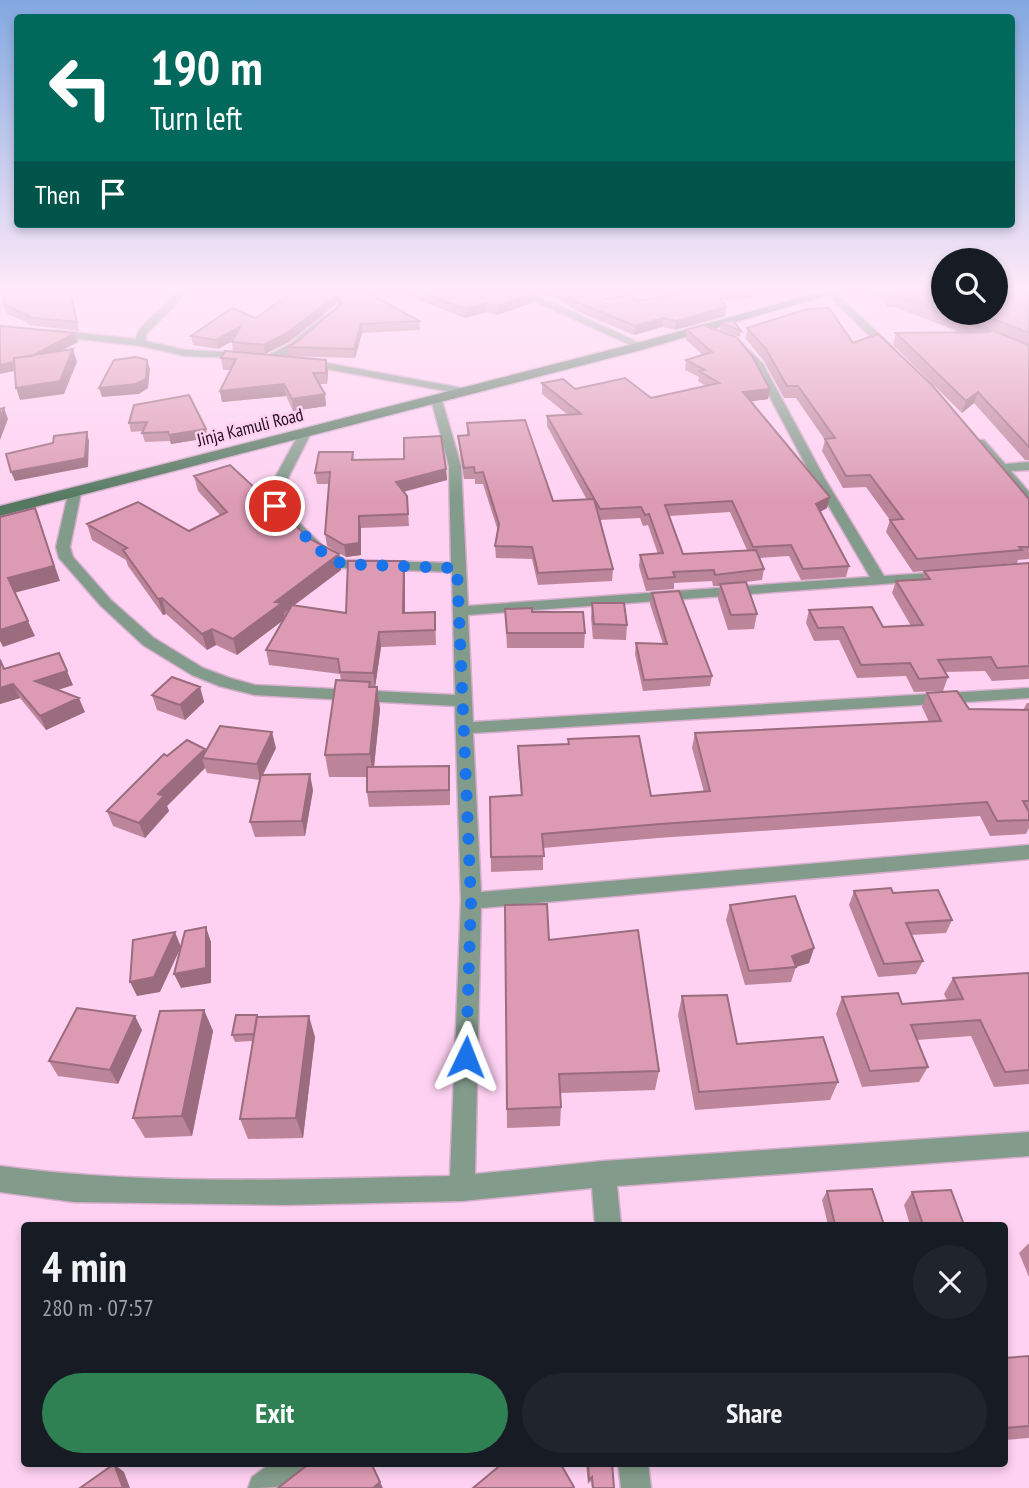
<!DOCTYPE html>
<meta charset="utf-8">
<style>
:root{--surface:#171b24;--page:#20242c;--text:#f1f3f6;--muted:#9ea1a6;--accent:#2f8153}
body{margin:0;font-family:"PT Sans Narrow",sans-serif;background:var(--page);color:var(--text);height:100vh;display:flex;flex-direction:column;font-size:26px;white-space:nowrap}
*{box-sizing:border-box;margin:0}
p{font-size:23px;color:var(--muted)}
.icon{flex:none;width:38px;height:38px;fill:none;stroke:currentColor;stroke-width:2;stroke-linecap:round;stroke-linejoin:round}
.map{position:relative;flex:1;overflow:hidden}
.panel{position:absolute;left:21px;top:1222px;width:987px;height:245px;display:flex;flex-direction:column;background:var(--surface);border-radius:7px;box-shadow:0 4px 10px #0003}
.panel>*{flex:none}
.hud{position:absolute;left:14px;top:14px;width:1001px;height:214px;border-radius:7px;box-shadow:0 4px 10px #0003;background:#00695c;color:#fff;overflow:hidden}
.tools{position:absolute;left:931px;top:248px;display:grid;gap:14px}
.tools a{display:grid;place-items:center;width:77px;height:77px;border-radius:50%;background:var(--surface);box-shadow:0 4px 10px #0003;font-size:35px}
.pin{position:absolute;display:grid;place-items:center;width:60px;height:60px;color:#fff;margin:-30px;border:4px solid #fff;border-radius:50%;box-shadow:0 2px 7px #0007}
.me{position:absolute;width:77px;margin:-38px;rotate:2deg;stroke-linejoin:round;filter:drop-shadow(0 0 5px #0008)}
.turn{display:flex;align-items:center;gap:24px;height:147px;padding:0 21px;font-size:32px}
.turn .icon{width:91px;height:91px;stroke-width:2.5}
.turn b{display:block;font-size:49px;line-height:60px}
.then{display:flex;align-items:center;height:66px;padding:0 21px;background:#0003;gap:14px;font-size:26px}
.round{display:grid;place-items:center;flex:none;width:74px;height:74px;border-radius:37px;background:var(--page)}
.summary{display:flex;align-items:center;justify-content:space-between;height:119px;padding:0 21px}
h1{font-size:42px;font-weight:800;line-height:52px}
.action{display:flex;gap:14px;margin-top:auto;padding:14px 21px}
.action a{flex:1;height:80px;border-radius:42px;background:var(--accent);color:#fff;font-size:28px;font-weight:800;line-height:80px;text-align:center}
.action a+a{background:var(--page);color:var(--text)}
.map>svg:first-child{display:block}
</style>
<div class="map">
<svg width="1029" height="1488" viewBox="0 0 1029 1488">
<rect width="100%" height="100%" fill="#fed1f2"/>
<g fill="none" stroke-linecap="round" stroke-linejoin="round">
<defs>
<path id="street" d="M174,292H183L177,304L146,334V341L185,350L245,353L250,356L249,358L185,356L142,346L52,336L47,333L52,330L136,339C139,321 166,310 174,292Z
M504,292L538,296L646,346L637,348L532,300Z
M825,292H834L894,348V352H886Z
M872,292H885L912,303L904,305Z
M324,315L332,317C318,332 290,362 267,360V356L290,344Z
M739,340L763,364L825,479L884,576L945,572L952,576L950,579L468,615L473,722L1029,688V698L473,733L481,892L1029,845V859L481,908L475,1174L603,1161L1029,1132V1156L617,1186L621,1225H595L592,1188L462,1201L286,1205L74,1202L0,1192V1166C148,1186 300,1179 450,1176L461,901L455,706L255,695L219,686L192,675L143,645L101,606L59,558L56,547L69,490H79L81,493L70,547L73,557L111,600L154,638L203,668L230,678L255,685L455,695L452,572L342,568L314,553L270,509L266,494L301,430L311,433L280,494L281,505L324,547L345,560L451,563L449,466L431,399L441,397L461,466L468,606L870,577L813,479L753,365L734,343Z
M304,359L462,388L468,391L462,394L300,364V360Z
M976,440H984L1005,464L1029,462V470L1011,471L1029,492V504L1024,503L976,446Z
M271,1463H311C299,1488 275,1488 248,1488L252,1477Z
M618,1463H648L651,1488H621Z"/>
<path id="secondary" d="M821,292H838L645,349L0,516V506L637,343Z"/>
</defs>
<!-- street casing -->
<use href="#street" stroke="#d6aecc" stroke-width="3"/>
<!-- secondary casing -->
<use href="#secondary" stroke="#d6aecc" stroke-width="3"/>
<!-- street -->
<use href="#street" fill="#829b8a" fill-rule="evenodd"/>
<!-- secondary -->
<use href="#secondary" fill="#547960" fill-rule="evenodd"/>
</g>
<!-- wall -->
<path fill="#bd859a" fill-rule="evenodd" d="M70,292L79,331L29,325L28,323L6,313L3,304Z
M282,292H367L419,321L420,330L362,333L355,358L288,356L287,347L298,341L338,306L336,304L289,342L265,354L233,352L232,342L233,341L218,349L193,345L191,336L256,318L291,293Z
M398,292H594L606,299L639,301L677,295L674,292H759L758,298L721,300L725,316L675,330L662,327L634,335L579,312L552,295L547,297L532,295V303L497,315L487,312L465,318Z
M886,292H943V313H996L1029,292V460H1025L974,403L962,413L893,345L896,333L960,332L894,307H886L884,300Z
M721,323L741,331L740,337L720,330Z
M747,328L853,343L1029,499V559L1018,560L1017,563L940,570L1029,563V679L992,681L985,671L945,672L948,677L943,691L914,692L906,676L857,678L839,640L814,641L806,623L809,610L883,627L911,626L892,593L896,581L922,579L924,571L913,572L886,532L890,520L866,487L843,488L822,451L825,440L796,398H784L764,361L746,339Z
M687,330L768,399L750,401L827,508L820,512L849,566L846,577L801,580L789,556L759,558L764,569L762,580L746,582L757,614L754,629L728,630L718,599L720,586H713L712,581L674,583V589L646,591L639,566L640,555L658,554L648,525L643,526L640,518L600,520L613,569L612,581L538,585L532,559L496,558L495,546L498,531L483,484H475V479H464L459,447L458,436L467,435V423L553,501L587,500L547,426V416L568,415L542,394V383L575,389L651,398L706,386L698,381L699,377L685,370L686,360L703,355L686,340ZM730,512L747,550L683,554L669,516Z
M221,358L326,360L328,371L327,384H319L325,394L326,406L293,411L286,396L222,402L220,391L230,370H223Z
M189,395L208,438L171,444L170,441L145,442L142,433L143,431L131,432L129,423Z
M353,452L354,460L446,469L447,480L404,492L407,496L409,526L361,528V555L346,557L327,546L325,534L329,484H317L315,473Z
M194,476L341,570L294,605L346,613L404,561L405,576V613L435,612L436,645L381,647L375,687H377L380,709L374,767L450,780V805L369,807L367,792V777H329L325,755L341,680L340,674L269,665L266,650L283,620L237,655L216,645L207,650L166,614L163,615L128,566L126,560L92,540L87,524L189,531L220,515L198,491Z
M652,593L712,676L710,686L643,691L635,654L636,643L663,644L650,604Z
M592,603L627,625L626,640L593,639L591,618Z
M505,609L532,612L585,633L584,648H507Z
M0,658L4,668L73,685L58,690L85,712L46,730L20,698L0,704Z
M200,687L204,702L185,720L157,710L152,695Z
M927,693L969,709L1023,710L1027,703H1029V828L1026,834L990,836L980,816L658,838L543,848V870L491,872L490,797L521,795L518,761V746L568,744V739L651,796L704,792L692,748L695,733L929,722L922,707Z
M276,748L263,775L313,790L305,836L255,837L250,822L260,780L207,773L205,768L167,806L169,811L145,838L113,826L107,811L167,756L206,751Z
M854,891L893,893L952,920L946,933L911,935L923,961L916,974L878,977L849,905Z
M505,905L549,940L659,1071L655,1090L560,1093L561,1107L560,1126L507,1128Z
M730,905L814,948L809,963L796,967L791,982L745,985L726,920Z
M1029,973V1084L994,1087L971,1036L917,1040L928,1067L919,1082L862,1087L836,1014L842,997L902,1004L947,1000L944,994L953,978Z
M682,996L737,1044L838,1082L830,1100L695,1110L678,1015Z
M204,1010L213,1031L192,1136L145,1138L133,1118Z
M257,1015L258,1017L315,1037L303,1138L248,1139L240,1119L253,1041L235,1042L232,1035Z
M142,1030L118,1084L58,1076L49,1061Z
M827,1191L884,1225H828L822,1200Z
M912,1192L964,1225H910L904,1205Z
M1028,1244H1029V1277L1019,1253Z
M1029,1356V1438L1004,1440V1358Z
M586,1463H612L614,1488H592L591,1481L588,1484Z"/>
<!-- shaded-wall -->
<path fill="#9a6c7d" d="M547,292H552V295L547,297Z
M532,294V303L497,315V306Z
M335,296L336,304L289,342L265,354L264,345Z
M487,303V312L465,318V309Z
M726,307L725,316L675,330L676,321Z
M663,318L662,327L634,335L635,326Z
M361,324L362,333L355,358L354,349Z
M241,326L243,335L218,349L216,340Z
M75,333L78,342L28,368L0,374V365Z
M73,349L77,362L64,394L20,400L16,388Z
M147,360L150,369L148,388L139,394L102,397L99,388Z
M326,360L328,371L327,384L326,373Z
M284,384L286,396L222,402L220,391Z
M770,389L768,399L741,403L743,392Z
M978,392L974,403L962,413L966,401Z
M325,394L326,406L293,411L292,399Z
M4,408L8,419L0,440V419Z
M206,429L208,438L171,444L169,435Z
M87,432L89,441L88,467L15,481L11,472Z
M446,469L447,480L397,493L396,482Z
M830,497L827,508L814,515L816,504Z
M359,516L361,528V555L346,557L344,545Z
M40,523L60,581L14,593L8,578Z
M339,554L341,570L284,613L285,619L237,655L233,639L275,602Z
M404,561L405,576V628L403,613Z
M162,598L166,614L163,615L158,599Z
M28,621L35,636L3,647L0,641V630Z
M212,629L216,645L207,650L202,634Z
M379,632L381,647L375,688L373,673Z
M67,671L73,685L41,695L35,681Z
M13,684L20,698L0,704V688Z
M200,687L204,702L185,720L180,705Z
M377,687L380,709L373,776L370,754Z
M79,698L85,712L46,730L40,716Z
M272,732L276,748L260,780L257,764Z
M205,749L208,759L202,758L205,768L167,806L169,811L145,838L139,823L158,794Z
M310,774L313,790L305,836L302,821Z
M206,927L211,942V983L181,988L174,974Z
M175,932L181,947L160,992L137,996L130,982Z
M814,948L809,963L796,967L792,956Z
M204,1010L213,1031L192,1136L182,1116Z
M135,1016L142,1030L118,1084L110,1070Z
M309,1016L315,1037L303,1138L296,1118Z
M114,1464L124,1472L130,1488H123Z
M380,1482L383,1488H373Z"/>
<!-- building -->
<path fill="#dc9bb3" stroke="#9a6c7d" stroke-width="2" d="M5,292H70L77,322L26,317L29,316L3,304Z
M292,292H367L419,321L361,324L354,349L287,347L298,341L342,303L335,296L287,333L264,345L232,342L241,326L216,340L191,336L232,308L256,318Z
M420,292H524L532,294L497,306L487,303L465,309Z
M561,292H594L606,299L631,295L639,301L685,293L683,292H719L716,293L726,307L676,321L663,318L635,326L579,303Z
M888,292H893L943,311V313H949L1029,345V447L978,392L966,401L896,333L991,332L897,296H888Z
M922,292H943V300Z
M996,292H1029V333L978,313H996Z
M829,308L853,343L878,334L932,385L1029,499V547H1019L1022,550L917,559L890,520L903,519L870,475L846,476L825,439L835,438L798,386H787L766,349L747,328L807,309Z
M733,320L741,331L721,323Z
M703,325L736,337L752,356L770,389L743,392L830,497L816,504L849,566L803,569L791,545L753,547L732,501L665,505L683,554L756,550L764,569L715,575L714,570L673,572L675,577L648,579L640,555L663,553L649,514L645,515L641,507L600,509L547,416L581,414L542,383L563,379L575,389L625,378L651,398L719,383L699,371L705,370L686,360L712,352L687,330Z
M0,326H1L75,333L32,356L14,358V362L0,365Z
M73,349L60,381L16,388L14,358Z
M225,351L326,360V373H313L325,394L292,399L284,384L220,391L236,359L221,358Z
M136,357L147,360L146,379L136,384L99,388L114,360Z
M189,395L206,429L169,435L168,432L142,433L147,422L129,423L134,405Z
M4,408L0,419V409Z
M525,420L553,501L594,499L613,569L538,573L532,547L495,546L499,524L483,472L475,473L474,467L464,468L458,436L469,435L467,423Z
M87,432L85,458L11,472L6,454L53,443L54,436Z
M441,436L446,469L396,482L407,496L408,514L359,516V543L344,545L325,534L330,472L315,473L319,452H353L352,460L404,459V438Z
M230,465L310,539L339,554L275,602L282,603L233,639L212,629L202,634L162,598L158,599L123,550L127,548L87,524L138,502L189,531L227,512L194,476Z
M35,508L54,566L8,578L28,621L0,630V517Z
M348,561H404L403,613L435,612V630L379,632L373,673L340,672L338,659L266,650L292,605L346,613Z
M1029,563V666L997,668L991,657L938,660L948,677L919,679L910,663L861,665L843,627L818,628L809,610L872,607L883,627L923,625L896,581L930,579L924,571Z
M746,582L757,614L731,615L720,584Z
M679,591L712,676L644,680L636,643L667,644L652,593Z
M592,603H624L627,625L594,624Z
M532,608V612H583L585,633H507L505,609Z
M59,653L67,671L35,681L79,698L40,716L13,684L0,688V660L4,669Z
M172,677L200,687L180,705L152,695Z
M336,680L370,682L369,687H377L370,754L325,755Z
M957,691L969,709L1029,710V801H1023L1029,812V820L997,821L987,802L660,824L542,834L544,856L491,857L490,797L522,795L518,746L569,744L568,739L639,736L651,796L710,791L695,733L941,721L927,693Z
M220,726L272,732L257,764L202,758Z
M187,740L205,749L158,794L164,796L139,823L107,811L164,754L167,756Z
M449,766V790L367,792V767Z
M310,774L302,821L250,822L261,775Z
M891,888L893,893L938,890L952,920L906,923L923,961L884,964L854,891Z
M795,896L814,948L792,956L796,967L749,971L730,905Z
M547,904L549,940L638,930L659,1071L559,1074L561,1107L507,1109L505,905Z
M206,927V968L174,974L185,931Z
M175,932L154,977L130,982L133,940Z
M1029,973V1070L1005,1072L980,1020L911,1025L928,1067L870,1071L842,997L898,993L902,1004L963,999L953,978Z
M727,995L737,1044L823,1037L838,1082L699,1092L682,996Z
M77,1008L135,1016L110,1070L49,1061Z
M204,1010L182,1116L133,1118L160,1011Z
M236,1015H257L254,1034L232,1035Z
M309,1016L296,1118L240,1119L257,1017Z
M872,1189L884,1225H835L827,1191Z
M951,1190L964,1225H923L912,1192Z
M1029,1356V1426L1004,1428V1358Z
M310,1463H371L380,1482L373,1488H278Z
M503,1463H560L574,1487L573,1488H473Z
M588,1463H612L614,1488H593L592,1477L589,1480Z
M114,1464L123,1488H80Z"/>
<!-- sky -->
<linearGradient id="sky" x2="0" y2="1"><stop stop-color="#82a8e0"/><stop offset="0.58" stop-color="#ffeaf9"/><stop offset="1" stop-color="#ffeaf9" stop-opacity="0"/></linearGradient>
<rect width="1029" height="500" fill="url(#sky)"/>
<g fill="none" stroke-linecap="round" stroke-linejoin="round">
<!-- route -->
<path stroke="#1a73e8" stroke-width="12" stroke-dasharray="0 21.6" d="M275,506L319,550L342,564L457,568L471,901L466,1057"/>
</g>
<g text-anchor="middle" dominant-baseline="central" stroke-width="5" stroke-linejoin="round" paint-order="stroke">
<!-- far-street labels -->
<g font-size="18" fill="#210e1d" stroke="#fed1f2">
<text transform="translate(250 427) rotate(-14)">Jinja Kamuli Road</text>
</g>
</g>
</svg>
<div class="tools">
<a><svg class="icon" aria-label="search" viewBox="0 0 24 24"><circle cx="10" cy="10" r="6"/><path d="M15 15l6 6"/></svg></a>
</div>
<div class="pin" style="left:275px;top:506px;background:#d93025"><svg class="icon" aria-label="arrive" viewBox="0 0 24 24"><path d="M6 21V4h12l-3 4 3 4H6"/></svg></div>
<svg class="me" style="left:466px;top:1057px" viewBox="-20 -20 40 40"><path d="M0-17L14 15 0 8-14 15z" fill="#1a73e8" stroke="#fff" stroke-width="4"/></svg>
<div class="hud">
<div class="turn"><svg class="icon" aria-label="left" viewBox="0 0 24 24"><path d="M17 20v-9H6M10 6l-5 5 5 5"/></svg><div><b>190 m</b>Turn left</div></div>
<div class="then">Then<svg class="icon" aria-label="arrive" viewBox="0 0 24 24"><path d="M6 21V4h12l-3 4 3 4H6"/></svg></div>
</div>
<section class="panel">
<div class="summary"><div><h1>4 min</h1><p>280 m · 07:57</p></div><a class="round"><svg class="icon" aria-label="close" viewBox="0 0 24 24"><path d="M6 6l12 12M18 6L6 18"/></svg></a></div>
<div class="action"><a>Exit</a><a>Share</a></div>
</section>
</div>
